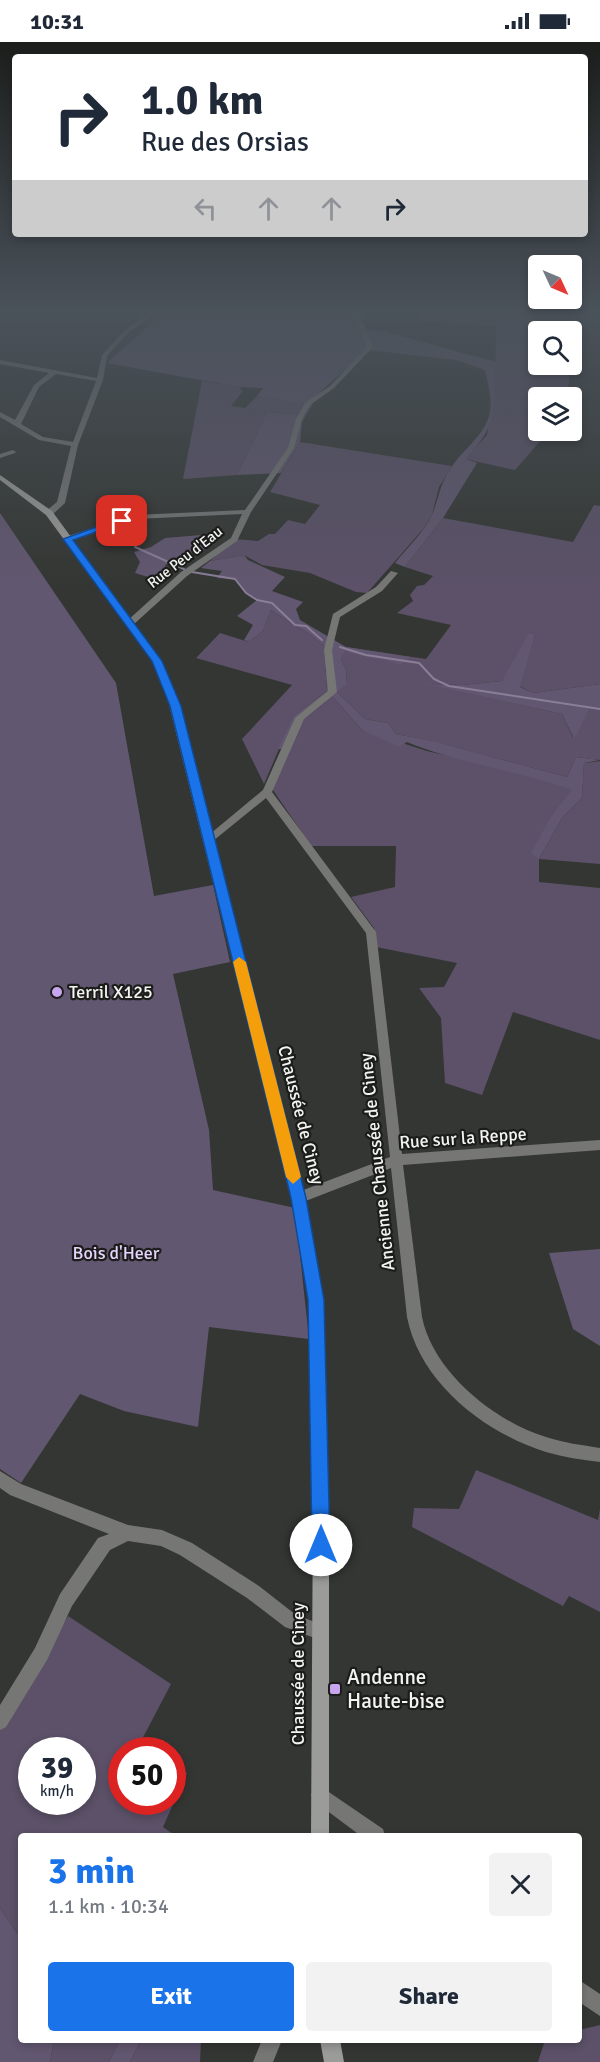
<!DOCTYPE html>
<meta charset="utf-8">
<style>
:root{--surface:#fff;--page:#f2f2f3;--text:#1f2937;--muted:#747a83;--accent:#1a73e8}
body{margin:0;font-family:Signika,sans-serif;background:var(--page);color:var(--text);height:100vh;display:flex;flex-direction:column;font-size:22px;white-space:nowrap}
*{box-sizing:border-box;margin:0}
p{font-size:20px;color:var(--muted)}
.icon{flex:none;width:33px;height:33px;fill:none;stroke:currentColor;stroke-width:2;stroke-linecap:round;stroke-linejoin:round}
.map{position:relative;flex:1;overflow:hidden}
.sheet{position:absolute;left:18px;top:1791px;width:564px;height:210px;display:flex;flex-direction:column;background:var(--surface);border-radius:6px;box-shadow:0 3px 9px #0003}
.sheet>*{flex:none}
.top-card{position:absolute;left:12px;top:12px;width:576px;height:183px;border-radius:6px;box-shadow:0 3px 9px #0003;background:#fff;color:var(--text);overflow:hidden}
.needle{width:39px;rotate:134deg}
.fabs{position:absolute;left:528px;top:213px;display:grid;gap:12px}
.fabs a{display:grid;place-items:center;width:54px;height:54px;border-radius:6px;background:var(--surface);box-shadow:0 3px 9px #0003;font-size:30px}
.speed{position:absolute;left:18px;top:1695px;display:flex;gap:12px;font-size:30px;font-weight:700;text-align:center}
.speed>*{display:grid;place-content:center;width:78px;height:78px;border-radius:50%;background:var(--surface);box-shadow:0 3px 9px #0003;line-height:1}
.speed small{font-size:15px;font-weight:400}
.speed .limit{border:9px solid #d22;background:#fff;color:#111}
.pin{position:absolute;display:grid;place-items:center;width:51px;height:51px;color:#fff;margin:-26px;border-radius:12px;box-shadow:0 3px 9px #0006}
.me{position:absolute;width:66px;margin:-33px;rotate:0deg;stroke-linejoin:round;filter:drop-shadow(0 0 4px #0008)}
.turn{display:flex;align-items:center;gap:21px;height:126px;padding:0 30px;font-size:27px}
.turn .icon{width:78px;height:78px;stroke-width:2.5}
.turn b{display:block;font-size:42px;line-height:51px}
.lanes{display:flex;align-items:center;height:57px;padding:0 30px;background:#0003;justify-content:center;gap:30px;direction:ltr}
.lanes .off{opacity:.35}
.round{display:grid;place-items:center;flex:none;width:63px;height:63px;border-radius:6px;background:var(--page)}
.overview{display:flex;align-items:center;justify-content:space-between;height:102px;padding:0 30px}
h1{font-size:36px;font-weight:800;line-height:45px;color:var(--accent)}
.button{display:flex;gap:12px;margin-top:auto;padding:12px 30px}
.button a{flex:1;height:69px;border-radius:6px;background:var(--accent);color:#fff;font-size:24px;font-weight:800;line-height:69px;text-align:center}
.button a+a{background:var(--page);color:var(--text)}
.status{display:flex;justify-content:space-between;align-items:center;height:42px;padding:0 30px;background:var(--surface);direction:ltr}
.status svg{height:16px;fill:currentColor}
.map>svg:first-child{display:block}
</style>
<div class="status"><b>10:31</b><svg viewBox="0 0 49 12"><path d="M0 12V9h3v3zM5 12V6h3v6zM10 12V3h3v9zM15 12V0h3v12zM26 1h20v11H26zM47 4h2v5h-2z"/></svg></div>
<div class="map">
<svg width="600" height="2020" viewBox="0 0 600 2020">
<rect width="100%" height="100%" fill="#333632"/>
<!-- green -->
<path fill="#5c5168" fill-rule="evenodd" d="M421,267H577L572,315V290H538V322L571,323L567,355L538,356V388L549,389L515,428L465,417L487,393L495,341L496,284L419,279Z
M202,339L239,345L243,349L231,364L245,366L257,354L313,362L306,373L267,370L237,433L183,437Z
M300,400L452,424L439,445L432,473L424,486L367,551L356,550L310,531L262,523L244,513L210,519L234,497L258,499L269,492H275L288,478L305,482L320,463L270,450Z
M594,463L600,464V642L533,651L519,644L535,593L502,639L462,643L430,642L562,672L573,696L590,667H600V718L576,715L567,735L432,699L396,692L388,681L365,677L337,650L347,641L346,628L341,617L346,605L426,617L451,583L397,571L413,559L410,553L417,544L424,543L433,534L405,525L443,476L573,500Z
M271,568C289,580 308,589 324,604L327,649L293,674L264,742L242,697L292,643L196,616L220,591L249,600L263,589Z
M333,655L362,688L427,709L534,734L573,748L553,771L539,817L562,776L582,756L584,721L600,719V822L539,817V840L600,846V998L513,970L482,1053L445,1041L441,976L419,946L444,945L457,921L376,905L374,886L351,855L395,845L396,804H311L273,748L274,741L303,677Z
M476,1428L598,1478L600,1467V1570L569,1554L563,1564L412,1485L414,1466L459,1467Z
M68,1574L171,1642L138,1705L143,1708H122V1760H172L173,1724L187,1731L163,1785L176,1794H21V1897L0,1866V1686ZM32,1708H82V1760H32Z
M600,1983V2020H538L545,1998H579V1988Z
M54,1998H120L109,2020H50Z
M141,1998H201L200,2020H130Z"/>
<!-- forest -->
<path fill="#625770" d="M164,267H358V277L362,288L383,289L496,320C492,371 502,376 466,417L477,421L443,476L405,525L395,521C407,506 424,490 432,473C439,456 440,441 451,426C462,408 483,395 489,374C493,359 488,342 485,328L456,318L367,308L307,362L257,354L263,346L239,345L107,321L164,270Z
M267,370L306,373L302,380L300,400L281,431L237,433Z
M0,471L116,641L154,854L213,843L230,920L173,932L209,1088L213,1148L295,1166L309,1297L209,1285L198,1385L124,1369L80,1352L21,1441L0,1427Z
M201,493L205,507L165,523L167,533L161,539L135,531L140,520L134,510L151,505L165,496Z
M244,513L248,518L285,535L272,549L303,560L296,567L300,578L346,605L410,615L400,623C382,615 364,616 345,609L341,617L346,628L347,642L337,650L365,677L388,681L396,692L433,699L567,735L576,715L600,718L584,721L582,756L562,776L539,817L531,811L553,771L572,748C518,728 459,722 407,700L399,705L362,688L333,655L303,677L289,707H278L293,674L327,649L324,604C308,589 289,580 271,568L263,589L249,600L244,598L253,583L237,574L257,558L246,551L235,537L217,536L222,529L201,526L210,519Z
M529,591L535,593L520,645L533,651L600,642V667H590L574,697L562,672L426,642L462,643L502,639Z
M600,1207V1304L573,1287L549,1211Z
M0,1866L21,1897V1998H54L50,2020H0Z
M120,1998H141L130,2020H109Z"/>
<g fill="none" stroke-linecap="round" stroke-linejoin="round">
<!-- stream -->
<path stroke="#8a7e98" stroke-width="2" d="M141,489L135,505L184,527
M192,530L235,537L246,551L257,558L272,561L295,583L306,584L322,598
M340,605L366,613L419,621L434,637L449,644L600,667"/>
<!-- street -->
<path fill="#767775" fill-rule="evenodd" d="M151,267H157L154,273L129,290L107,314L103,338L78,403L65,461L52,473H46V469L57,460L71,404L39,398L0,375V370L15,378L34,343L49,331L0,322V318L97,336L102,313L125,288L149,271ZM56,332L96,339L73,400L43,395L21,382L39,345Z
M355,267H361L362,278L373,305L334,346L310,363L302,377L294,406L251,470L237,499L187,534L133,583H127V579L181,530L231,496L242,472L136,477L71,499H65V495L135,473L245,468L288,406L296,377L305,361L330,344L367,305L356,278Z
M13,408L16,410L15,411L0,416V412Z
M391,529L398,531L382,549L340,575L332,608L337,650L304,677L272,750L376,890L402,1112L600,1098V1108L403,1123L422,1275C433,1330 494,1379 546,1395C564,1401 582,1403 600,1406V1420C582,1418 564,1415 546,1410C485,1391 420,1341 407,1275L391,1126L303,1160L298,1161L293,1160L291,1156L293,1152L390,1115L366,891L266,756L213,799L209,800L204,797L263,748L295,676L328,649L324,608L333,572L376,545Z
M0,1429L21,1442L128,1483L162,1488L192,1501L259,1544L296,1573L326,1584L328,1590L326,1596L320,1598L285,1585L247,1556L180,1513L161,1504L128,1499L110,1508L72,1564L47,1618L6,1685L0,1688V1663L35,1606L60,1552L98,1496L109,1492L10,1453L0,1446Z
M320,1744L383,1787L385,1794H361L314,1759L311,1753L314,1747Z
M579,1938L600,1952V1974L579,1960Z
M262,1998H282L273,2020H253Z"/>
<!-- secondary -->
<path fill="#9b9c99" fill-rule="evenodd" d="M0,433L52,469L160,617L172,642L305,1156L323,1258L329,1460V1794H311L313,1460L309,1258L291,1156L164,642L153,619L46,473L0,438Z
M320,1998H340L344,2020H324Z"/>
</g>
<!-- sky -->
<linearGradient id="sky" x2="0" y2="1"><stop stop-color="#1c1e1c"/><stop offset="0.49" stop-color="#4a525a"/><stop offset="1" stop-color="#4a525a" stop-opacity="0"/></linearGradient>
<rect width="600" height="549" fill="url(#sky)"/>
<!-- route -->
<path fill="#1a73e8" stroke="#114b97" stroke-width="1.5" d="M119,477L126,479L73,498L162,619L181,664L306,1156L324,1258L330,1503L328,1510L321,1512L315,1510L312,1503L308,1258L291,1156L170,664L152,619L63,497Z"/>
<!-- slow -->
<path fill="#f59e0b" d="M239,915L246,920L301,1135L293,1142L286,1135L233,920Z"/>
<!-- markers -->
<g fill="#c8a6ef" stroke="#1c1d1b" stroke-width="2">
<circle cx="57" cy="950" r="6"/>
<rect x="329" y="1641" width="12" height="12" rx="3"/>
</g>
<g text-anchor="middle" dominant-baseline="central" stroke-width="4.5" stroke-linejoin="round" paint-order="stroke">
<!-- far-street labels -->
<g font-size="15" fill="#f2f4f1" stroke="#1c1d1b">
<text transform="translate(185 515) rotate(-38)">Rue Peu d'Eau</text>
</g>
<!-- poi labels -->
<g font-size="18" fill="#f2f4f1" stroke="#1c1d1b" text-anchor="start">
<text x="69" y="950">Terril X125</text>
</g>
<!-- street labels -->
<g font-size="18" fill="#f2f4f1" stroke="#1c1d1b">
<text transform="translate(301 1073) rotate(76)">Chaussée de Ciney</text>
<text transform="translate(463 1096) rotate(-4)">Rue sur la Reppe</text>
<text transform="translate(377 1120) rotate(-96)">Ancienne Chaussée de Ciney</text>
<text transform="translate(298 1632) rotate(-90)">Chaussée de Ciney</text>
</g>
<!-- park labels -->
<g font-size="18" fill="#e5d4fc" stroke="#1c1d1b">
<text x="116" y="1211">Bois d'Heer</text>
</g>
<!-- near-poi labels -->
<g font-size="21" fill="#f2f4f1" stroke="#1c1d1b" text-anchor="start">
<text x="347" y="1635">Andenne<tspan x="347" dy="24">Haute-bise</tspan></text>
</g>
</g>
</svg>
<div class="fabs">
<a><svg class="needle" viewBox="-14 -14 28 28"><path d="M0-13l5 13h-10z" fill="#e53935"/><path d="M0 13l5-13h-10z" fill="#747a83"/></svg></a>
<a><svg class="icon" aria-label="search" viewBox="0 0 24 24"><circle cx="10" cy="10" r="6"/><path d="M15 15l6 6"/></svg></a>
<a><svg class="icon" aria-label="layers" viewBox="0 0 24 24"><path d="M12 4l9 5-9 5-9-5zM3 14l9 5 9-5"/></svg></a>
</div>
<div class="speed"><div>39<small>km/h</small></div><div class="limit">50</div></div>
<div class="pin" style="left:122px;top:479px;background:#d93025"><svg class="icon" aria-label="arrive" viewBox="0 0 24 24"><path d="M6 21V4h12l-3 4 3 4H6"/></svg></div>
<svg class="me" style="left:321px;top:1503px" viewBox="-20 -20 40 40"><circle r="19" fill="#fff"/><path d="M0-13L10 11 0 6-10 11z" fill="#1a73e8"/></svg>
<div class="top-card">
<div class="turn"><svg class="icon" aria-label="right" viewBox="0 0 24 24"><path d="M7 20v-9h11M14 6l5 5-5 5"/></svg><div><b>1.0 km</b>Rue des Orsias</div></div>
<div class="lanes"><svg class="icon off" aria-label="left" viewBox="0 0 24 24"><path d="M17 20v-9H6M10 6l-5 5 5 5"/></svg><svg class="icon off" aria-label="ahead" viewBox="0 0 24 24"><path d="M12 20V5M6 11l6-6 6 6"/></svg><svg class="icon off" aria-label="ahead" viewBox="0 0 24 24"><path d="M12 20V5M6 11l6-6 6 6"/></svg><svg class="icon" aria-label="right" viewBox="0 0 24 24"><path d="M7 20v-9h11M14 6l5 5-5 5"/></svg></div>
</div>
<section class="sheet">
<div class="overview"><div><h1>3 min</h1><p>1.1 km · 10:34</p></div><a class="round"><svg class="icon" aria-label="close" viewBox="0 0 24 24"><path d="M6 6l12 12M18 6L6 18"/></svg></a></div>
<div class="button"><a>Exit</a><a>Share</a></div>
</section>
</div>
